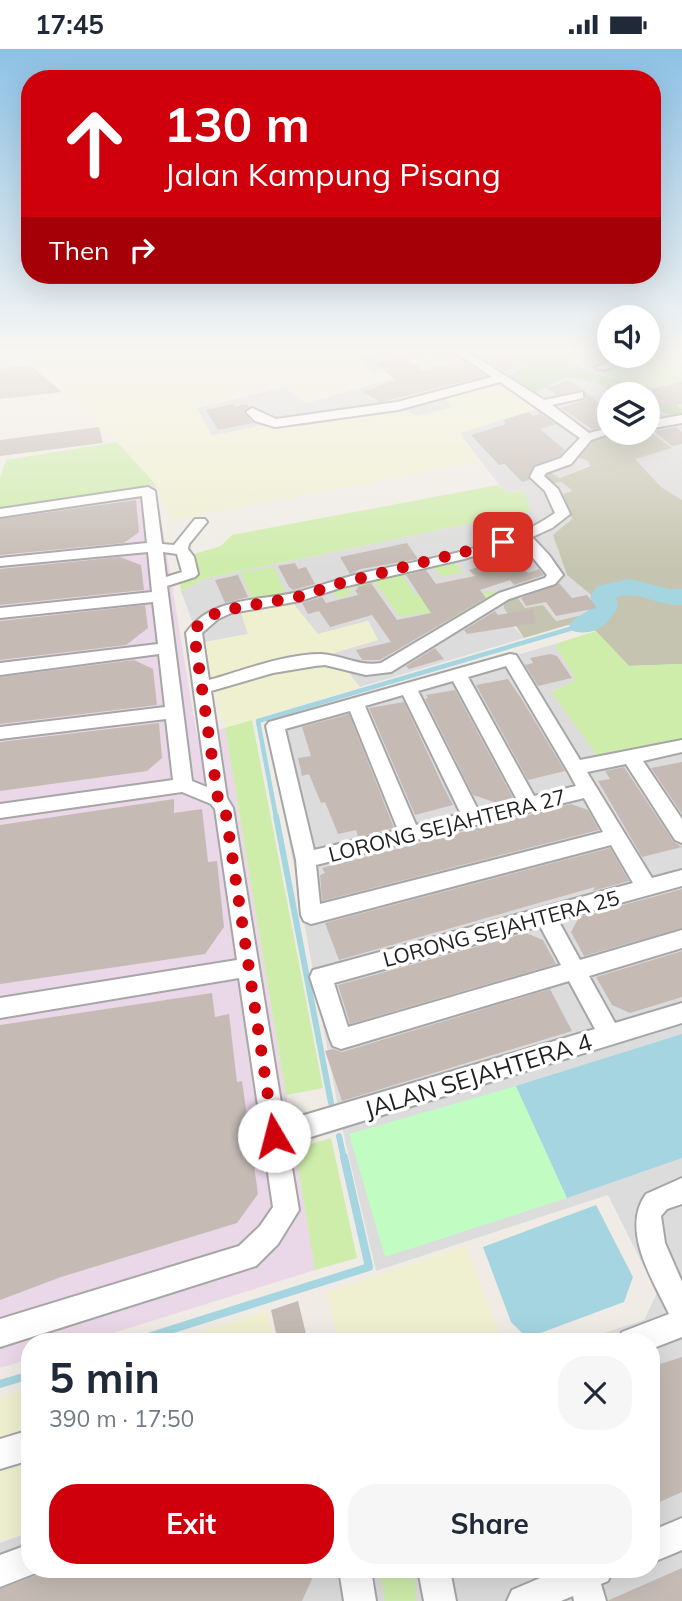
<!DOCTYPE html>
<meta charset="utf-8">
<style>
:root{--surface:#fff;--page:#f6f6f7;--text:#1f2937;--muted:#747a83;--accent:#cf000b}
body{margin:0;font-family:Mulish,sans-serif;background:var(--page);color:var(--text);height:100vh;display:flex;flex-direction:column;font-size:26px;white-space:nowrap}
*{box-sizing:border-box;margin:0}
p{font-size:23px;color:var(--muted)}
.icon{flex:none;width:38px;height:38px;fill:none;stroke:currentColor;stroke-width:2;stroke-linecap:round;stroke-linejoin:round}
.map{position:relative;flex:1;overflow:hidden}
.side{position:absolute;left:21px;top:1284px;width:639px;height:245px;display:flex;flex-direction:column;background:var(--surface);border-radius:28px;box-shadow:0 7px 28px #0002}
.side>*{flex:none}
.hud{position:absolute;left:21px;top:21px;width:640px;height:214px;border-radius:28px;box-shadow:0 7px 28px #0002;background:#cf000b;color:#fff;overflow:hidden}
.fabs{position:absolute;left:597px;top:256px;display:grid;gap:14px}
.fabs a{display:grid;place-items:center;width:63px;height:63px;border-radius:50%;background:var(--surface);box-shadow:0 7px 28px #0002;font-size:35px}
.pin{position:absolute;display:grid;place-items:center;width:60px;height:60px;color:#fff;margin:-30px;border-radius:14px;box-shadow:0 4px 10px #0006}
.me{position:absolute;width:77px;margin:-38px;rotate:352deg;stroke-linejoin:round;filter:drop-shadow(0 0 5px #0008)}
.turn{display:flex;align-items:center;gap:24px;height:147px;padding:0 28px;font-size:32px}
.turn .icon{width:91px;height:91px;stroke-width:2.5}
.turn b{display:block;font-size:49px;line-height:60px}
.then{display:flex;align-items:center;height:66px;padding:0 28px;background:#0003;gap:14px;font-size:26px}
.round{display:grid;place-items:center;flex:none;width:74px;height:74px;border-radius:28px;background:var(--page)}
.summary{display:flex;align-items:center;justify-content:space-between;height:119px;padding:0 28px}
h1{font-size:42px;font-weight:700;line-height:52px}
.button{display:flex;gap:14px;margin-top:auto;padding:14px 28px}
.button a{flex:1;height:80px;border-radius:28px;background:var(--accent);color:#fff;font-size:28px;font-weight:700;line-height:80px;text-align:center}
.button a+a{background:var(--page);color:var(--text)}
.status{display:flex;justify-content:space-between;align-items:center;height:49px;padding:0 35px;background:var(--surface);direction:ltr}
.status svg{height:19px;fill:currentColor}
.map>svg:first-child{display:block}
.residential{fill:#dddcdc}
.industrial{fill:#ead7e7}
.construction{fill:#c5c4b0}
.farmland{fill:#eff0d0}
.grass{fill:#ceecaa}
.forest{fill:#acd199}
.park{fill:#c1fcc3}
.water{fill:#a4d5e0}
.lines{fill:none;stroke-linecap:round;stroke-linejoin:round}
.stream-far2{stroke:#a4d5e0;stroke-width:4.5}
.stream-far1{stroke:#a4d5e0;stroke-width:6}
.stream{stroke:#a4d5e0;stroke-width:8}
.river{fill:#a4d5e0;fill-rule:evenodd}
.building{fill:#c5bbb4}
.minor-casing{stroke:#a6a6a6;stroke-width:4}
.minor{fill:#fff;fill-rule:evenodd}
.route{stroke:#cf000b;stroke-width:12;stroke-dasharray:0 21.6}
.labels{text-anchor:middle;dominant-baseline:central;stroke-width:7;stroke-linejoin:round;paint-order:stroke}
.street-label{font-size:21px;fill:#1f1f1f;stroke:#fff}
.near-street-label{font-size:24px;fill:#1f1f1f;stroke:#fff}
</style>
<div class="status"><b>17:45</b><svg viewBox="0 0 49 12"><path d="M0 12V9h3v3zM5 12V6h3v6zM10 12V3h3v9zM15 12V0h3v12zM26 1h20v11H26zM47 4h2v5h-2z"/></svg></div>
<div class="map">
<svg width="682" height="1552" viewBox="0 0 682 1552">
<rect width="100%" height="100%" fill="#f0ece5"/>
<!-- residential -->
<path class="residential" d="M 382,303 L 609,303 L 609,306 L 682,303 L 682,451 L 661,438 L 634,410 L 671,399 L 648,381 L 648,345 L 609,345 L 609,383 L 633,383 L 593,390 L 588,412 L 590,416 L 560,429 L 574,442 L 563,445 L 572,470 L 567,526 L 602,555 L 595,563 L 555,572 L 543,556 L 525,559 L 515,546 L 514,578 L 524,589 L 360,638 L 333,604 L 378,591 L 368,572 L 318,585 L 241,564 L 248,585 L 200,594 L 181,542 L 207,529 L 530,462 L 523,442 L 505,443 L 459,384 L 539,359 L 444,348 L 453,358 L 418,367 L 304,377 L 263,376 L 212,387 L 196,359 L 284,338 L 306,354 L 398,327 L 416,315 L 375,326 L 356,310 Z
M 555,595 L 577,632 L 552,642 L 627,703 L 682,690 L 682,1552 L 0,1552 L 0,1494 L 30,1483 L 30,1521 L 651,1521 L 651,1293 L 576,1293 L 644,1271 L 657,1244 L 608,1146 L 376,1222 L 341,1074 L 268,677 Z"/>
<!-- industrial -->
<path class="industrial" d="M 155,435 L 197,687 L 225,679 L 315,1221 L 84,1293 L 30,1293 L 30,1310 L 0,1319 L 0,460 Z"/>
<!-- construction -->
<path class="construction" d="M 648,381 L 672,399 L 635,410 L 661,438 L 682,451 L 682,615 L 629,617 L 585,571 L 524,589 L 504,559 L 504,550 L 515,545 L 525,559 L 543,556 L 556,572 L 595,563 L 602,555 L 567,526 L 553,486 L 572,470 L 563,445 L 573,442 L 562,433 L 553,434 L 542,428 L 548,422 L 560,429 L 590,417 L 588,412 L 578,408 L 593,390 L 648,383 Z"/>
<!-- farmland -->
<path class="farmland" d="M 18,303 L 131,303 L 151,318 L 211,303 L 233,303 L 253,316 L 294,303 L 382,303 L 357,310 L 375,326 L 415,315 L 411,311 L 433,305 L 447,314 L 306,354 L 284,338 L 197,359 L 212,387 L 263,376 L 304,377 L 400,359 L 418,367 L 452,358 L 443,347 L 503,333 L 540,359 L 460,384 L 481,413 L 172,471 L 155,435 L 117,393 Z
M 292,553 L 318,585 L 368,572 L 378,591 L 333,604 L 360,638 L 225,679 L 200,594 L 248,585 L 241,564 Z
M 466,1197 L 502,1293 L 340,1293 L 326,1244 Z
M 266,1262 L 274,1293 L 169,1293 Z
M 30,1339 L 30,1481 L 0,1492 L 0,1348 Z"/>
<!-- grass -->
<path class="grass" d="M 652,303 L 682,303 L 682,333 L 652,339 L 593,325 Z
M 117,393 L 155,435 L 0,460 L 0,429 L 6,411 Z
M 498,436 L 506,443 L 523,442 L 531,462 L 207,529 L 181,542 L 180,533 L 198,527 L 191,506 L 221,497 L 232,486 Z
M 451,511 L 464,523 L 442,528 L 434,519 L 402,527 L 415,545 L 441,555 L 493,542 L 497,548 L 458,572 L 442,576 L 437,568 L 423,564 L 400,568 L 375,534 L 349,540 L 351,545 L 336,549 L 333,545 L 345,536 Z
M 274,518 L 286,544 L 252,551 L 241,524 Z
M 596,582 L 629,617 L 682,615 L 682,690 L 627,703 L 597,706 L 551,643 L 576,631 L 555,595 Z
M 252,671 L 323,1039 L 286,1046 L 225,679 Z
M 331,1089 L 357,1209 L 315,1221 L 295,1100 Z
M 379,1521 L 414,1521 L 416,1552 L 385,1552 Z"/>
<!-- forest -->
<path class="forest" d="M 507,303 L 576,303 L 562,308 L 593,325 L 652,339 L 682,360 L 682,366 L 673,367 L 648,357 L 648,345 L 615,345 L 600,335 L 566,328 L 535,344 L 504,329 L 527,318 Z"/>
<!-- park -->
<path class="park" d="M 516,1037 L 567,1149 L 385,1208 L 349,1085 Z"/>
<!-- water -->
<path class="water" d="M 682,985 L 682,1109 L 567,1149 L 516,1037 Z
M 596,1156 L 633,1228 L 624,1253 L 527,1289 L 511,1273 L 483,1198 Z"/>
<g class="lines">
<!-- stream-far2 -->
<path class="stream-far2" d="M 276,768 L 258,672 L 583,576"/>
<!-- stream-far1 -->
<path class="stream-far1" d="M 276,767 L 331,1054
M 339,1087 L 344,1110"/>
<!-- stream -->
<path class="stream" d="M 132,1293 L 369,1218 L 344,1108
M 0,1335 L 30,1326"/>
<!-- river -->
<path class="river" d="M 630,530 L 669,540 L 682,540 L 682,556 C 659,558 639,541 616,548 L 618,557 C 609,575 595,588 573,582 L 569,576 C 575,567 586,566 592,557 L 590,548 L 597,537 Z"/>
</g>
<!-- building -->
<path class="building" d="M 498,303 L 524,317 L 503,322 L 480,307 Z
M 403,306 L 423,322 L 463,312 L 486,327 L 380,353 L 363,343 L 396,331 L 376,315 Z
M 30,316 L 62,343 L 0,350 L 0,320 Z
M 569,331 L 583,341 L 557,346 L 546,339 Z
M 682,333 L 682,355 L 655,360 L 663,367 L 648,369 L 648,340 Z
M 585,343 L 603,358 L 596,359 L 597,363 L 609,377 L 592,380 L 561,359 L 585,351 Z
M 233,355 L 235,358 L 247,355 L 249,358 L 243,363 L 253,374 L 218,381 L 206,361 Z
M 529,363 L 533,367 L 541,365 L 556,375 L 540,380 L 565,401 L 560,407 L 534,416 L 528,427 L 529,431 L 522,433 L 505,415 L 499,416 L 471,386 L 506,375 L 503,371 Z
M 99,378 L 103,394 L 0,407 L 0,391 Z
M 676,378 L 682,383 L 682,395 L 672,397 L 654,382 Z
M 136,451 L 139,483 L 124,494 L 0,506 L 0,470 Z
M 407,494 L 418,510 L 361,520 L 350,525 L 340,508 Z
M 120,508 L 141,516 L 144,541 L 0,556 L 0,520 Z
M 511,508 L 528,524 L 539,520 L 544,526 L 514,536 L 510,531 L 480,541 L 486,549 L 380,611 L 362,611 L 356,601 L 391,593 L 372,566 L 330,578 L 319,562 L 308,565 L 302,554 L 322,548 L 326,554 L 358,546 L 355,541 L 358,540 L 357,538 L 371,534 L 397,571 L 431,564 L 406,526 L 426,521 L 436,535 L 475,527 L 469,521 Z
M 295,514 L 298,520 L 306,518 L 315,535 L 293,541 L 289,538 L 278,517 Z
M 238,526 L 248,548 L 225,554 L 215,531 Z
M 559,534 L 572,549 L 587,546 L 597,559 L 556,567 L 546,553 L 526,557 L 521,549 Z
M 145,556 L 148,579 L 126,596 L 0,611 L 0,572 Z
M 533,560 L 536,574 L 467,585 L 464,581 L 495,562 L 498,566 Z
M 435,599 L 444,610 L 409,620 L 406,617 Z
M 550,605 L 557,607 L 572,629 L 538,637 L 525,616 L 533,614 L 530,609 Z
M 134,611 L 153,620 L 157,656 L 0,675 L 0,628 Z
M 508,630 L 521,649 L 565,722 L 528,731 L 476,636 Z
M 455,641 L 513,749 L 497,754 L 473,746 L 425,650 L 428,649 L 426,646 Z
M 404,653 L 443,737 L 453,756 L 415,766 L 369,659 Z
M 349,665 L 394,779 L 358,788 L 356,781 L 338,785 L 325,753 L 321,754 L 309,725 L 302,727 L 298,709 L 311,707 L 302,678 Z
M 159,674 L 162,709 L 147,722 L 0,742 L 0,693 Z
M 682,713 L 682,765 L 651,719 Z
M 624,718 L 673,792 L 682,798 L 642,808 L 598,732 L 610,730 L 605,722 Z
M 174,750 L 174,764 L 202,760 L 208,813 L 217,812 L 224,878 L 205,905 L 0,935 L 0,776 Z
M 571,755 L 588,761 L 599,781 L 322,852 L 320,826 L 325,824 L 322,819 Z
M 610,799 L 629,832 L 593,842 L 595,838 L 339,911 L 325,874 Z
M 682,840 L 682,879 L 584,907 L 571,883 L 579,868 Z
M 526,884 L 543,891 L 556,915 L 350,975 L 338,936 Z
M 682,902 L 682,948 L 630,964 L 612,956 L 596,928 Z
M 550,940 L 572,982 L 342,1052 L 325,1002 L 333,1000 L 342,1003 Z
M 212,944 L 215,968 L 229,965 L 237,1033 L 242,1032 L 258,1145 L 237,1174 L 61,1228 L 0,1251 L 0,976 Z
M 298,1252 L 308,1293 L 278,1293 L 271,1261 Z
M 682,1308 L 682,1443 L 651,1457 L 651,1318 Z
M 682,1519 L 682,1552 L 608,1552 L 609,1551 Z
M 50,1521 L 311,1521 L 312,1530 L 302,1552 L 0,1552 L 0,1540 Z"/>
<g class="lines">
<!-- minor casing -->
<g class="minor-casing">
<path id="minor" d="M 455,303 L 468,303 L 544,351 L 583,343 L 583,349 L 552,356 L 589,384 L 609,379 L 609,383 L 615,383 L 591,391 L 571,415 L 546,424 L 544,427 L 558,440 L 570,465 L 552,479 L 532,488 L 549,506 L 563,526 L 555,535 L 509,550 L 391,623 L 366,626 L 325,616 L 315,617 L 273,624 L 211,642 L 227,749 L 233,759 L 284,1072 L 595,980 L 569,932 L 341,1000 L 333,997 L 330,990 L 310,928 L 313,921 L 321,919 L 633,834 L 611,796 L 311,875 L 304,872 L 301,866 L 296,811 L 266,677 L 269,673 L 510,605 L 516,606 L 580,711 L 682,691 L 682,703 L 643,712 L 682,770 L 682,794 L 675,791 L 626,715 L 587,723 L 652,829 L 682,821 L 682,837 L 558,871 L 580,911 L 682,881 L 682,899 L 589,927 L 615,974 L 682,954 L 682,974 L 288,1095 L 299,1161 L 278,1195 L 256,1217 L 0,1298 L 0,1270 L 239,1197 L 260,1177 L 273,1158 L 239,929 L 0,969 L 0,949 L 237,911 L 215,760 L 211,755 L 182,743 L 0,769 L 0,755 L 173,731 L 166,670 L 0,690 L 0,678 L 165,658 L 159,605 L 0,626 L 0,614 L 158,595 L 153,553 L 0,569 L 0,559 L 152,543 L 148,503 L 0,517 L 0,509 L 147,494 L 142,447 L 0,468 L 0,460 L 148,438 L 155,442 L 162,495 L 174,496 L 195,470 L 205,470 L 207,473 L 189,495 L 188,500 L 194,508 L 198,525 L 195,528 L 167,537 L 192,732 L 207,738 L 186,584 C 212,546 262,553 302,542 C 323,536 342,529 363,524 C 424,510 505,500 555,464 L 545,442 L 530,428 L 535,418 L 561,409 L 580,389 L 500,333 L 398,361 L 275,378 L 255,372 L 246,363 L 252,359 L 276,370 L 397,353 L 492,328 ZM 520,493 L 547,526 L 545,529 L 499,544 L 381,614 C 360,618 342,606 321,605 C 284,605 245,621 209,631 L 202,584 L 218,570 L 231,564 L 300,552 L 343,538 L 464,510 ZM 163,503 L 177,505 L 182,523 L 166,528 ZM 506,617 L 569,724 L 576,737 L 534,747 L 468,628 ZM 453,632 L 517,751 L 478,761 L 418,642 ZM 403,646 L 461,765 L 416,776 L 365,657 ZM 350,662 L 398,781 L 314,801 L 285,680 ZM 584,749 L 603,783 L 320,855 L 316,816 ZM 540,877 L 561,916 L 348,978 L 334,934 Z
M 622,306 L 638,306 L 605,321 L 595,319 Z
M 682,366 L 682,374 L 648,380 L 648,372 Z
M 682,1129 L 682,1155 L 667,1160 L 661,1167 L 665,1194 L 682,1233 L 682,1288 L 651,1300 L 651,1293 L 618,1293 L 622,1283 L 669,1265 C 653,1231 620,1181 646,1145 Z
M 30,1381 L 30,1411 L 0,1420 L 0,1390 Z
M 682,1469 L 682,1501 L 651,1514 L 651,1482 Z
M 30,1495 L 30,1521 L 41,1522 L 0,1538 L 0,1506 Z
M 339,1521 L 371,1521 L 376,1552 L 344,1552 Z
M 418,1521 L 450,1521 L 456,1552 L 424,1552 Z
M 559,1521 L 613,1521 L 608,1532 L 601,1535 L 606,1552 L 574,1552 L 573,1547 L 561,1552 L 507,1552 L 512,1541 Z"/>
</g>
<!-- minor -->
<use href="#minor" class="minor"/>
</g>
<!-- sky -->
<linearGradient id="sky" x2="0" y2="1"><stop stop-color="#8dc1e5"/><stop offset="0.58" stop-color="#f8f6f3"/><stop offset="1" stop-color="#f8f6f3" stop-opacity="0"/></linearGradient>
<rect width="682" height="520" fill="url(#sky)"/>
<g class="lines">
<!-- route -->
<path class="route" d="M 274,1087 L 225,759 L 218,750 L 194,584 L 199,574 L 220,562 L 302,547 L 337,535 L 503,493"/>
</g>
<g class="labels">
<!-- street labels -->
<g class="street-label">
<text transform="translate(447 776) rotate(-14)">LORONG SEJAHTERA 27</text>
<text transform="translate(501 879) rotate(-15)">LORONG SEJAHTERA 25</text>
</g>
<!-- near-street labels -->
<g class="near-street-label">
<text transform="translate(478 1026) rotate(-17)">JALAN SEJAHTERA 4</text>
</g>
</g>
</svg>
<div class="fabs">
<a><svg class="icon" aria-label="sound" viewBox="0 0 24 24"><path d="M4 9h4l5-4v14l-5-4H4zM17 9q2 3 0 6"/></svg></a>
<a><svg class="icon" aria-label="layers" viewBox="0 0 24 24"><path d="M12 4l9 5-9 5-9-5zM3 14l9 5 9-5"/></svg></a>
</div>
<div class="pin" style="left:503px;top:493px;background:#d93025"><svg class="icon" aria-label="arrive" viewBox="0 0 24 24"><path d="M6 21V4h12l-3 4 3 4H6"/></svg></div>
<svg class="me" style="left:274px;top:1087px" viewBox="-20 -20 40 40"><circle r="19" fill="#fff"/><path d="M0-13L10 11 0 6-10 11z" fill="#cf000b"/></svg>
<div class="hud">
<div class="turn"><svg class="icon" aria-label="ahead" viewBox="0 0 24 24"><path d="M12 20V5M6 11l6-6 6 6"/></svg><div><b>130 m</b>Jalan Kampung Pisang</div></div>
<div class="then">Then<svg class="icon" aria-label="right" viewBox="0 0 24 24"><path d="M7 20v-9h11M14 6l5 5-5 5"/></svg></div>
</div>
<section class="side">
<div class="summary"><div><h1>5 min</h1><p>390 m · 17:50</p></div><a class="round"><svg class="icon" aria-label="close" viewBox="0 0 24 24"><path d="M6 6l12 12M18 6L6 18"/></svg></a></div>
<div class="button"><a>Exit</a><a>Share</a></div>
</section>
</div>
